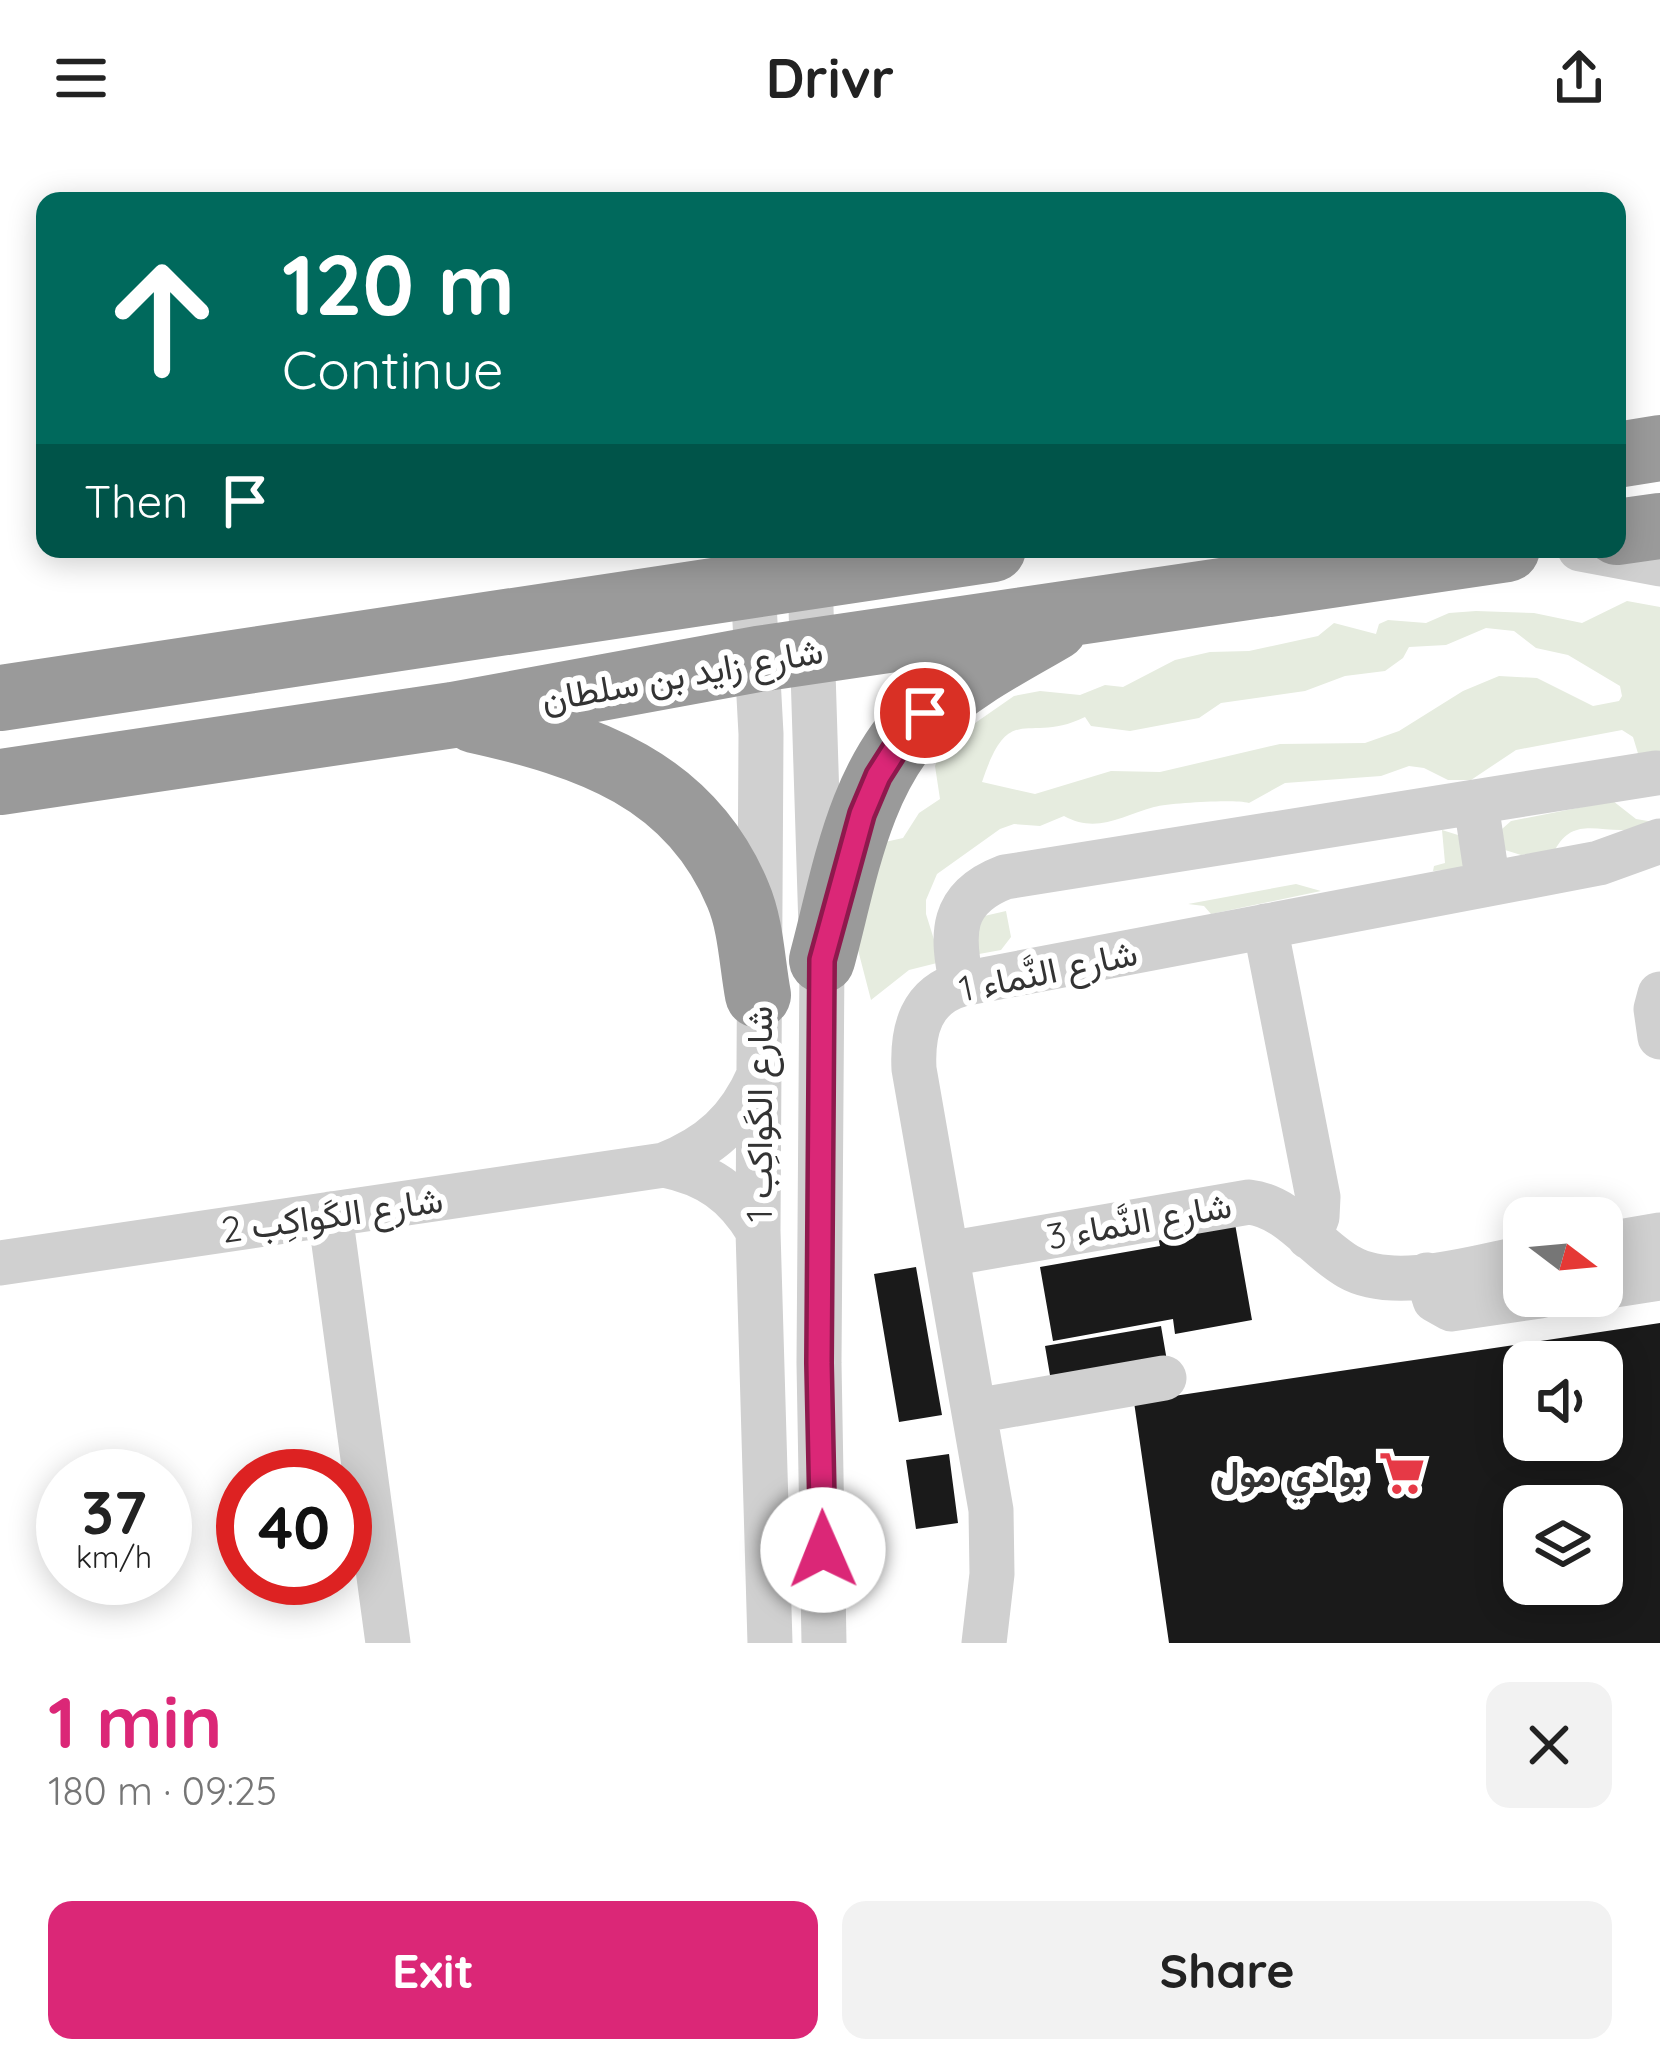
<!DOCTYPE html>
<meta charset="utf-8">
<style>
:root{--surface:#fff;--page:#f2f2f2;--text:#222;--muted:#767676;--accent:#db2777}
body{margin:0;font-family:Quicksand,Vazirmatn,sans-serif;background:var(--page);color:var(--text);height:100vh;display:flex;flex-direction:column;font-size:45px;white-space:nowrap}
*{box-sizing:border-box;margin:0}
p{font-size:39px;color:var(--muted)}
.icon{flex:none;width:66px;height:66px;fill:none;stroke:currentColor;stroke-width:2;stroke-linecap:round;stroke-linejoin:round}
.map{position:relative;height:1487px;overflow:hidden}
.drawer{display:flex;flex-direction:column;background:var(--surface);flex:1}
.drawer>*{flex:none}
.banner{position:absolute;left:36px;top:36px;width:1590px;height:366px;border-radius:24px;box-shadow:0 6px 30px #0003;background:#00695c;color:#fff;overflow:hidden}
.needle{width:78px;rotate:106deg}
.buttons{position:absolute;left:1503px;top:1041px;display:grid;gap:24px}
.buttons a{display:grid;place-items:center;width:120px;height:120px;border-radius:24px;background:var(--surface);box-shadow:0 6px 30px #0003;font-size:60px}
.speed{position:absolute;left:36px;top:1293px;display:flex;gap:24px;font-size:60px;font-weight:700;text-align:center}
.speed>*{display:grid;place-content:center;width:156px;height:156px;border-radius:50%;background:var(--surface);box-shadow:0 6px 30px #0003;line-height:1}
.speed small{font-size:30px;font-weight:400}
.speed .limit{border:18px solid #d22;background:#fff;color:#111}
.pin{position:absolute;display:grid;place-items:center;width:102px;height:102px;color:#fff;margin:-51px;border:6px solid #fff;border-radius:50%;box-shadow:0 3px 12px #0007}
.me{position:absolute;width:132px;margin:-66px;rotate:359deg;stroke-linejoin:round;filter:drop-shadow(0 0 9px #0008)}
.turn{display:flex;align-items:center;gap:42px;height:252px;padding:0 48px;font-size:54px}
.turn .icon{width:156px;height:156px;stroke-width:2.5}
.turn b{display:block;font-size:84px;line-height:102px}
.then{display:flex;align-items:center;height:114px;padding:0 48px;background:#0003;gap:24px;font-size:45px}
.round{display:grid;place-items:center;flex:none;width:126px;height:126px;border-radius:24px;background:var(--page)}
.headline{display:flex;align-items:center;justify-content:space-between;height:204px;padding:0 48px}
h1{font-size:72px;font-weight:700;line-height:90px;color:var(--accent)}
.button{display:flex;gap:24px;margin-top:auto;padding:24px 48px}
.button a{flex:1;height:138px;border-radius:24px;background:var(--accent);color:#fff;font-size:48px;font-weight:700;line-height:138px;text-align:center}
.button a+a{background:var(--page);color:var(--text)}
header{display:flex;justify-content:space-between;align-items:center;height:156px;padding:0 48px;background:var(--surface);font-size:54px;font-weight:700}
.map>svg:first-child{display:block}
.green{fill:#e6ecdf;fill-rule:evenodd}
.building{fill:#1a1a1a;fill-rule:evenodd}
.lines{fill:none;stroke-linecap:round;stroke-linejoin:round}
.minor{stroke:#d0d0d0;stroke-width:45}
.highway{stroke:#9a9a9a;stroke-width:66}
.route-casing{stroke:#8e194d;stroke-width:30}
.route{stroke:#db2777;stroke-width:21}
.labels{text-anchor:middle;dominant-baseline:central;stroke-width:12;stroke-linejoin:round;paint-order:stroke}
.street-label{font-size:36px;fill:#333;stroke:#fff}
.poi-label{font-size:36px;font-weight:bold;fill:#333;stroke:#fff;text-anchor:end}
</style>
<header><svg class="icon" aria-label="menu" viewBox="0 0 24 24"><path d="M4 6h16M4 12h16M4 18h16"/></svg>Drivr<svg class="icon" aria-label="share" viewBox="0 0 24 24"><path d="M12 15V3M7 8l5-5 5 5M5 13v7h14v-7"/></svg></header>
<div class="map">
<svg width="1660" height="1487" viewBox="0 0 1660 1487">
<rect width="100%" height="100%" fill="#fff"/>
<!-- green -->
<path class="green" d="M 1627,445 L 1660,451 L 1660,607 L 1640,604 L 1633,581 L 1622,574 L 1516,594 L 1471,624 L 1448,624 L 1424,612 L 1409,610 L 1381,620 L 1285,627 L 1249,647 C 1233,643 1172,647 1154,651 C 1121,660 1097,678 1064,660 L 1040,670 L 1014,668 L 1000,673 L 937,718 L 926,744 L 926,758 L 941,806 L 909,814 L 871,844 L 857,790 L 885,686 L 903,682 L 919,657 L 940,643 L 935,610 L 942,590 L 1014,540 L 1040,535 L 1080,539 L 1105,529 L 1123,531 L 1175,504 L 1210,496 L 1249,495 L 1318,480 L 1334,467 L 1376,478 L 1379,468 L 1388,464 L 1426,467 L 1449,457 L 1476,455 L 1534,457 L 1582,467 ZM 1486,472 L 1514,475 L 1536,492 L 1568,499 L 1620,530 L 1622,540 L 1619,545 L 1593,550 L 1537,522 L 1499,520 L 1463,535 L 1399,575 L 1365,587 L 1280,588 L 1160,616 L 1111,615 L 1035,638 L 982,626 C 1010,542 1026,590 1085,561 L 1091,570 L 1130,575 L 1199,562 L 1221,547 L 1305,535 L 1345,520 L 1385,515 L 1403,502 L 1409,491 L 1446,489 Z
M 1613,645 L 1636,663 L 1654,666 C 1645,669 1635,674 1625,674 C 1596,675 1572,662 1555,694 L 1521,699 L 1505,694 L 1502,673 L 1511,665 Z
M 1442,674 L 1458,679 L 1467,712 L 1433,715 L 1434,710 L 1445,707 Z
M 1296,728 L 1321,735 L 1211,758 L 1204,750 L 1188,748 Z
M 1006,755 L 1011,781 L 1001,794 L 979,798 L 970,775 L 980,761 Z"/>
<!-- building -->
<path class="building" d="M 1234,1062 L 1252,1164 L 1175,1178 L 1173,1163 L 1053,1185 L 1040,1111 L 1160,1090 L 1157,1075 Z
M 916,1111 L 942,1259 L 899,1266 L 874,1118 Z
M 1660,1167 L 1660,1487 L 1169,1487 L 1134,1246 ZM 1524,1206 L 1602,1206 L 1602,1284 L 1524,1284 ZM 1524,1350 L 1602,1350 L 1602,1428 L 1524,1428 Z
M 1161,1170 L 1167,1205 L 1051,1225 L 1045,1190 Z
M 949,1298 L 958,1367 L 916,1373 L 906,1304 Z"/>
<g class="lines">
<!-- minor -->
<path class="minor" d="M 1580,393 L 1660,408
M 810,420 L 822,804 L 819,1207 L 824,1487
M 753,429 L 761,578 L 758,1075 L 770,1487
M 1476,648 L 1488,728
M 1265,770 L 1318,1041 L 1317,1061 L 1309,1081
M 962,828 C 951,778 950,742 1005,721 L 1656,617
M 1660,838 L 1656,853 L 1660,881
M 664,1009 C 708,1018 735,1037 758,1075
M 330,1058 L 388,1487
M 1602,1089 L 1660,1079
M 947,1098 L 1249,1046 C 1290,1051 1315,1092 1349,1111 C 1394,1137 1476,1111 1524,1102
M 0,1107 L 664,1009 C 710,991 739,965 759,919
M 1427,1119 L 1435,1144 L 1451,1153 L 1540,1140
M 1602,1131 L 1660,1122
M 975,1255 L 1164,1222
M 984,1487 L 992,1418 L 991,1354 L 914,913 C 912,874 921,839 962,828 L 1599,707 L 1660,685"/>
<!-- highway -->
<path class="highway" d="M 1617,299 L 1660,292
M 1617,376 L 1660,370
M 0,542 L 993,393
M 474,564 C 587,589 690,623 738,739 C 751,769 752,807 758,839
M 0,626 L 453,559 L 758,503 L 1507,393
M 822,804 C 845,719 858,623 924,558 C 961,522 1011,497 1055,471"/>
</g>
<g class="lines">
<!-- route casing -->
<g class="route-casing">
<path id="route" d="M 823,1394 L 819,1207 L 822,804 L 862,658 L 878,620 L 899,587 L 925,557"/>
</g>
<!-- route -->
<use href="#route" class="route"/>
</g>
<!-- icons -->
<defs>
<g id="supermarket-bare" transform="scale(3.6)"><path d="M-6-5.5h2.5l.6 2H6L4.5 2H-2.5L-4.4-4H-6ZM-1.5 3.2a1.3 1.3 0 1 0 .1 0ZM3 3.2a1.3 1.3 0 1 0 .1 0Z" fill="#e63946" stroke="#fff" stroke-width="2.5" paint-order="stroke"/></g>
</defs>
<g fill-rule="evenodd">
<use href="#supermarket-bare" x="1402" y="1317"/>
</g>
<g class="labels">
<!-- street labels -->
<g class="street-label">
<text transform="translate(682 518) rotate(-10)">شارع زايد بن سلطان</text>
<text transform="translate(1048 814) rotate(-12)">شارع النَّماء 1</text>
<text transform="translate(758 958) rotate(-90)">شارع الكَواكِب 1</text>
<text transform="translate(332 1058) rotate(-8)">شارع الكَواكِب 2</text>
<text transform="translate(1139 1064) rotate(-10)">شارع النَّماء 3</text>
</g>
<!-- poi labels -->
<g class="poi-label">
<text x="1366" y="1317">بوادي مول</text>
</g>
</g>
</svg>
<div class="buttons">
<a><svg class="needle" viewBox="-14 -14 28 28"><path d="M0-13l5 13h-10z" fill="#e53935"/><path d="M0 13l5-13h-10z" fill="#767676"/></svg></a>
<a><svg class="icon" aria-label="sound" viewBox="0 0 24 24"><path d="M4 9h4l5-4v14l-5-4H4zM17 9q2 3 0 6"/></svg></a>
<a><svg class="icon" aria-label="layers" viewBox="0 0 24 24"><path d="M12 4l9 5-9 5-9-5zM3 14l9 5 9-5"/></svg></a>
</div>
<div class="speed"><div>37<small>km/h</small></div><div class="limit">40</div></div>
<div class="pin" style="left:925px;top:557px;background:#d93025"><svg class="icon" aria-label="arrive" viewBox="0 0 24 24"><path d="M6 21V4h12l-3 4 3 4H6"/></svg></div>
<svg class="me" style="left:823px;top:1394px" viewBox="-20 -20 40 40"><circle r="19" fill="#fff"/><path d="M0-13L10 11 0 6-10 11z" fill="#db2777"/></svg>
<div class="banner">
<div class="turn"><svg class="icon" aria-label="ahead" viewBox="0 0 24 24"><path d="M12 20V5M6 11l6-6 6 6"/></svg><div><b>120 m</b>Continue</div></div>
<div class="then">Then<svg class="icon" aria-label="arrive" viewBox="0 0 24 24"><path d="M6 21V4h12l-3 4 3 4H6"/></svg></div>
</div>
</div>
<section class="drawer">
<div class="headline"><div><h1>1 min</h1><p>180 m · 09:25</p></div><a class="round"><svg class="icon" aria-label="close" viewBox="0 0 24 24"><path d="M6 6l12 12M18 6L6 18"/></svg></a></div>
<div class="button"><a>Exit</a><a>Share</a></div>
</section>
